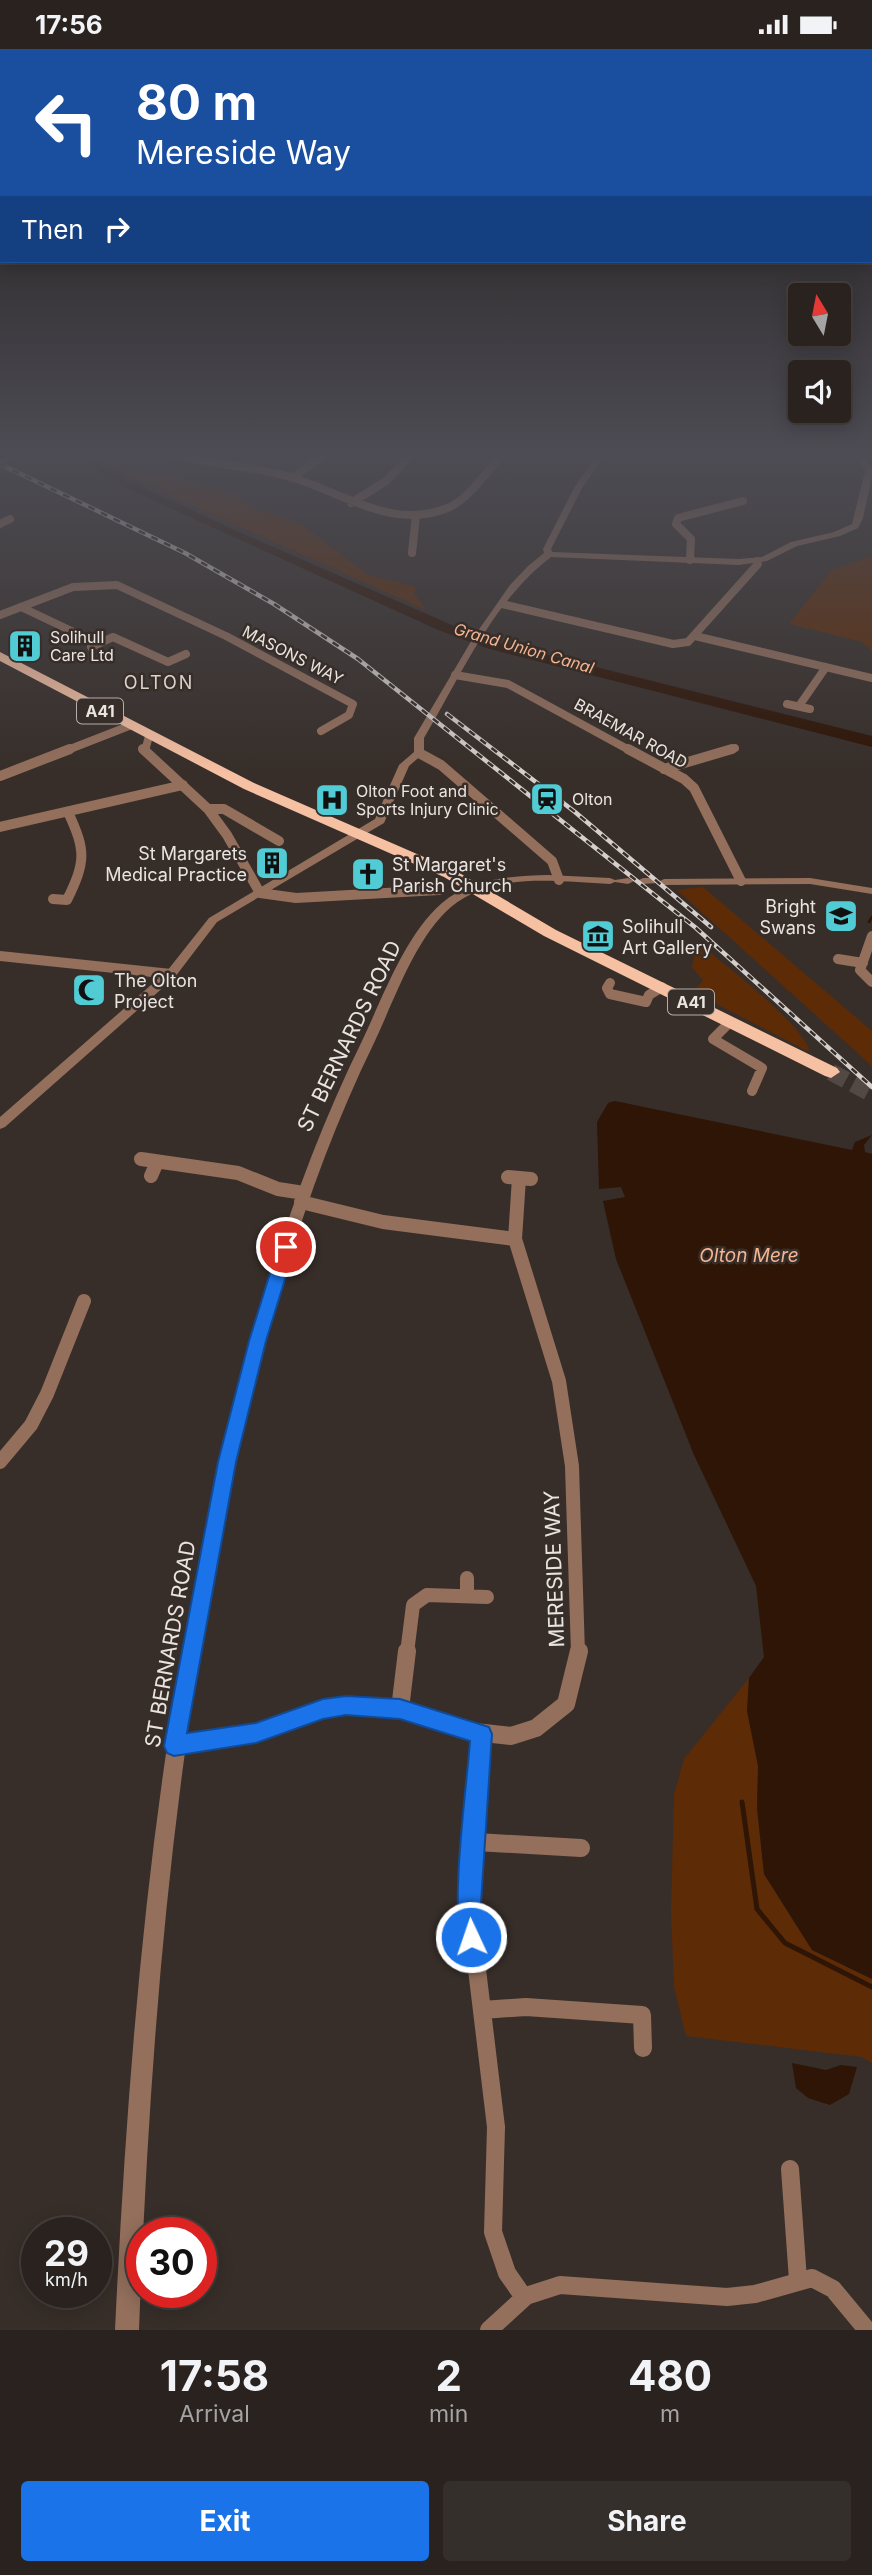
<!DOCTYPE html>
<style>
:root{--surface:#29221f;--page:#352f2c;--text:#f1f3f6;--muted:#a5a4a4;--line:#453f3d;--accent:#1a73e8}
body{margin:0;font-family:Inter,sans-serif;background:var(--page);color:var(--text);height:100vh;display:flex;flex-direction:column;font-size:26px;white-space:nowrap}
*{box-sizing:border-box;margin:0}
p{font-size:23px;color:var(--muted)}
.icon{flex:none;width:38px;height:38px;fill:none;stroke:currentColor;stroke-width:2;stroke-linecap:round;stroke-linejoin:round}
.map{position:relative;height:2281px;overflow:hidden}
.side{display:flex;flex-direction:column;background:var(--surface);flex:1}
.side>*{flex:none}
.hud{position:absolute;left:0px;top:0px;width:873px;height:214px;box-shadow:0 4px 18px #0003,0 0 0 2px var(--line);background:#1a4fa0;color:#fff;overflow:hidden}
.needle{width:46px;rotate:350deg}
.controls{position:absolute;left:788px;top:234px;display:grid;gap:14px}
.controls a{display:grid;place-items:center;width:63px;height:63px;border-radius:7px;background:var(--surface);box-shadow:0 4px 18px #0003,0 0 0 2px var(--line);font-size:35px}
.speed{position:absolute;left:21px;top:2168px;display:flex;gap:14px;font-size:35px;font-weight:700;text-align:center}
.speed>*{display:grid;place-content:center;width:91px;height:91px;border-radius:50%;background:var(--surface);box-shadow:0 4px 18px #0003,0 0 0 2px var(--line);line-height:1}
.speed small{font-size:18px;font-weight:400}
.speed .limit{border:10px solid #d22;background:#fff;color:#111}
.pin{position:absolute;display:grid;place-items:center;width:60px;height:60px;color:#fff;margin:-30px;border:4px solid #fff;border-radius:50%;box-shadow:0 2px 7px #0007}
.me{position:absolute;width:77px;margin:-38px;rotate:357deg;stroke-linejoin:round;filter:drop-shadow(0 0 5px #0008)}
.turn{display:flex;align-items:center;gap:24px;height:147px;padding:0 21px;font-size:32px}
.turn .icon{width:91px;height:91px;stroke-width:2.5}
.turn b{display:block;font-size:49px;line-height:60px}
.then{display:flex;align-items:center;height:66px;padding:0 21px;background:#0003;gap:14px;font-size:26px}
.eta{display:flex;justify-content:space-evenly;align-items:center;height:119px;text-align:center}
.eta b{font-size:42px;font-weight:700;line-height:49px}
.action{display:flex;gap:14px;margin-top:auto;padding:14px 21px}
.action a{flex:1;height:80px;border-radius:7px;background:var(--accent);color:#fff;font-size:28px;font-weight:700;line-height:80px;text-align:center}
.action a+a{background:var(--page);color:var(--text)}
.status{display:flex;justify-content:space-between;align-items:center;height:49px;padding:0 35px;background:var(--surface);direction:ltr}
.status svg{height:19px;fill:currentColor}
.map>svg:first-child{display:block}
.green{fill:#5e2b07}
.water{fill:#2e1506}
.lines{fill:none;stroke-linecap:round;stroke-linejoin:round}
.stream-far1{stroke:#2e1506;stroke-width:2.5}
.stream{stroke:#2e1506;stroke-width:5}
.trunk-tunnel{stroke:#524945;stroke-width:17;stroke-dasharray:17 8;stroke-linecap:butt}
.minor-far3{stroke:#936f5c;stroke-width:8}
.minor-far2{stroke:#936f5c;stroke-width:10}
.minor-far1{stroke:#936f5c;stroke-width:14}
.minor{stroke:#936f5c;stroke-width:18}
.tertiary{fill:#936f5c;fill-rule:evenodd}
.trunk{fill:#f6c0a2;fill-rule:evenodd}
.rail-casing{stroke:#d5cfcc;stroke-width:4.5}
.rail{stroke:#372e29;stroke-width:2.5;stroke-dasharray:7;stroke-linecap:butt}
.route{fill:#1a73e8;stroke:#114b97;stroke-width:2}
.labels{text-anchor:middle;dominant-baseline:central;stroke-width:5;stroke-linejoin:round;paint-order:stroke}
.far-poi-label{font-size:16px;fill:#eae4e1;stroke:#372e29;text-anchor:start}
.far-water-label{font-size:16px;font-style:italic;fill:#f5b591;stroke:#372e29}
.far-street-label{font-size:16px;fill:#eae4e1;stroke:#372e29}
.shield{fill:#372e29;stroke:#b4adaa;stroke-width:2}
.shield-label{font-size:16px;font-weight:bold;fill:#eae4e1}
.far-quarter-label{font-size:18px;letter-spacing:2px;fill:#ddd1cb;stroke:#372e29}
.poi-label{font-size:18px;fill:#eae4e1;stroke:#372e29;text-anchor:start}
.water-label{font-size:19px;font-style:italic;fill:#f5b591;stroke:#372e29}
.near-street-label{font-size:21px;fill:#eae4e1;stroke:#372e29}
</style>
<div class="status"><b>17:56</b><svg viewBox="0 0 49 12"><path d="M0 12V9h3v3zM5 12V6h3v6zM10 12V3h3v9zM15 12V0h3v12zM26 1h20v11H26zM47 4h2v5h-2z"/></svg></div>
<div class="map">
<svg width="872" height="2281" viewBox="0 0 872 2281">
<rect width="100%" height="100%" fill="#372e29"/>
<!-- green -->
<path class="green" d="M 89,406 C 111,406 136,424 158,429 L 167,425 L 227,444 L 259,461 L 299,474 L 368,526 L 416,538 L 414,544 L 426,561 L 178,450 Z
M 872,507 L 872,602 L 862,593 L 789,575 L 831,522 Z
M 703,838 L 872,982 L 872,1017 L 677,841 Z
M 697,893 C 718,910 809,980 809,1003 L 711,952 L 697,938 L 703,932 L 692,918 Z
M 749,1629 L 747,1662 L 758,1717 L 757,1759 L 764,1825 L 812,1901 L 872,1930 L 872,2014 L 862,2008 L 686,1987 L 674,1938 L 671,1862 L 674,1745 L 684,1710 Z"/>
<!-- water -->
<path class="water" d="M 74,406 L 84,406 L 125,430 L 239,483 L 484,590 L 872,687 L 872,698 L 486,599 L 436,580 L 115,434 Z
M 615,1052 L 852,1101 L 855,1093 L 872,1086 L 864,1096 L 865,1103 L 872,1105 L 872,1930 L 812,1901 L 764,1825 L 757,1759 L 758,1717 L 747,1662 L 749,1629 L 764,1608 L 756,1537 L 694,1406 L 616,1210 L 603,1152 L 625,1148 L 621,1138 L 599,1140 L 597,1073 L 608,1054 Z
M 792,2014 L 826,2021 L 841,2016 L 857,2018 L 849,2045 L 830,2056 L 808,2049 L 796,2039 Z"/>
<g class="lines">
<!-- stream-far1 -->
<path class="stream-far1" d="M 869,873 L 872,868"/>
<!-- stream -->
<path class="stream" d="M 742,1753 L 757,1860 L 785,1894 L 872,1938"/>
<!-- trunk-tunnel -->
<path class="trunk-tunnel" d="M 831,1023 L 872,1045"/>
<!-- minor-far3 -->
<path class="minor-far3" d="M 177,406 C 213,416 251,417 287,427 C 339,441 389,481 445,460 C 470,451 484,423 503,406
M 292,429 L 324,406
M 351,454 L 386,432 L 411,406
M 0,475 L 10,470
M 412,504 L 416,466
M 690,511 L 691,490 L 676,475 L 678,469 L 743,452
M 502,555 L 673,595 L 688,593 L 758,515 L 757,512
M 21,558 L 99,595
M 0,566 L 73,538 L 117,536 L 226,587 L 353,655 L 349,666 L 321,682
M 695,587 L 872,629
M 91,598 L 113,588 L 168,613 L 186,605
M 455,626 L 508,635 L 631,702
M 787,655 L 810,660
M 799,657 L 826,618
M 65,702 L 129,677
M 145,702 L 149,687
M 726,702 L 735,699"/>
<!-- minor-far2 -->
<path class="minor-far2" d="M 143,700 L 208,760 L 227,786 L 260,844 L 296,849 L 439,841
M 628,700 L 684,730 L 694,739 L 741,832
M 419,704 L 441,716 L 552,812 L 559,831
M 664,720 L 732,700
M 0,727 L 70,700
M 208,760 L 224,760 L 279,792
M 0,778 L 183,736
M 53,850 L 67,851 C 86,812 86,802 68,763
M 872,887 L 860,921 L 872,933
M 0,907 L 171,925
M 838,910 L 863,914
M 610,934 L 607,939 L 610,945 L 646,953 L 649,946 L 662,938
M 730,973 L 713,990 L 762,1019 L 752,1042"/>
<!-- minor-far1 -->
<path class="minor-far1" d="M 141,1110 L 238,1124 L 278,1140 L 304,1144
M 151,1127 L 157,1113
M 508,1128 L 531,1130
M 301,1153 L 383,1173 L 515,1190 L 559,1332 L 572,1417 L 578,1604
M 515,1190 L 519,1129
M 0,1413 L 31,1376 L 47,1345 L 84,1252
M 467,1529 L 467,1547
M 407,1604 L 413,1556 L 427,1546 L 487,1548"/>
<!-- minor -->
<path class="minor" d="M 400,1660 L 407,1602
M 481,1685 L 469,1854 L 496,2078 L 493,2183 L 507,2224 L 523,2247
M 174,1697 L 256,1684 L 323,1660 L 347,1656 L 400,1660 L 466,1682 L 511,1687 L 536,1679 L 566,1655 L 579,1602
M 476,1793 L 581,1799
M 482,1961 L 526,1958 L 642,1966 L 643,1999
M 790,2120 L 798,2231
M 489,2281 L 526,2247 L 560,2236 L 727,2248 L 755,2245 L 812,2229 L 833,2240 L 867,2281"/>
<!-- tertiary -->
<path class="tertiary" d="M 9,406 L 19,406 L 0,416 L 0,411 Z
M 597,406 L 605,406 L 582,439 L 551,500 L 552,503 L 739,510 L 762,508 L 791,493 L 834,483 L 852,475 L 865,422 L 856,406 L 864,406 L 872,420 L 872,427 L 863,469 L 858,479 L 840,487 L 797,497 L 767,512 L 739,516 L 551,508 C 492,553 461,627 424,689 L 424,704 L 409,717 L 384,774 L 217,873 L 175,928 L 5,1078 L 0,1080 L 0,1068 L 167,922 L 209,869 L 375,770 L 399,716 L 414,703 L 414,689 L 473,589 L 510,536 L 528,517 L 544,504 L 543,500 L 574,439 Z
M 548,826 L 610,829 L 615,831 L 628,829 L 634,832 L 628,835 L 615,833 L 610,835 C 559,833 494,822 451,858 C 415,889 394,952 374,994 C 310,1125 270,1265 238,1407 C 173,1695 150,1989 139,2281 L 115,2281 C 129,1987 154,1695 222,1408 C 255,1265 297,1124 362,992 C 383,948 405,886 442,854 C 471,829 512,827 548,826 Z
M 653,829 L 659,832 L 657,834 L 643,835 L 637,832 L 643,829 Z
M 810,829 L 872,839 L 872,845 L 810,835 L 664,836 L 658,833 L 664,830 Z"/>
<!-- trunk -->
<path class="trunk" d="M 0,603 L 254,734 L 456,822 L 556,881 L 837,1019 L 840,1023 L 831,1029 L 825,1027 L 544,887 L 444,828 L 244,740 L 0,612 Z"/>
<!-- rail casing -->
<g class="rail-casing">
<path id="rail" d="M 0,415 L 185,504 L 274,555 L 358,610 L 696,879 L 872,1038
M 447,665 L 575,763 L 711,878"/>
</g>
<!-- rail -->
<use href="#rail" class="rail"/>
</g>
<!-- sky -->
<linearGradient id="sky" x2="0" y2="1"><stop stop-color="#1e1917"/><stop offset="0.56" stop-color="#4d4c54"/><stop offset="1" stop-color="#4d4c54" stop-opacity="0"/></linearGradient>
<rect width="872" height="725" fill="url(#sky)"/>
<!-- route -->
<path class="route" d="M 286,1192 L 295,1198 L 266,1292 L 236,1413 L 187,1684 L 256,1674 L 323,1650 L 346,1647 L 400,1650 L 489,1678 L 492,1685 L 481,1854 L 483,1888 L 479,1897 L 471,1900 L 463,1897 C 449,1862 467,1735 470,1692 L 400,1670 L 346,1666 L 323,1670 L 256,1694 L 174,1707 L 167,1704 L 164,1697 L 218,1413 L 249,1292 L 278,1198 Z"/>
<!-- icons -->
<defs>
<g id="building-square" transform="scale(1.75)"><rect x="-9" y="-9" width="18" height="18" rx="4" fill="#51ccd4" stroke="#372e29"/><path d="M-4-6H4V6H1V3H-1V6H-4ZM-2.5-4.3h1.7v1.8h-1.7ZM.8-4.3h1.7v1.8H.8ZM-2.5-1h1.7V.8h-1.7ZM.8-1h1.7V.8H.8Z" fill="#111"/></g>
<g id="station-square" transform="scale(1.75)"><rect x="-9" y="-9" width="18" height="18" rx="4" fill="#51ccd4" stroke="#372e29"/><path d="M-3-6H3Q5-6 5-4V2Q5 4 3 4L4.5 6H3L1.5 4h-3L-3 6H-4.5L-3 4Q-5 4-5 2V-4Q-5-6-3-6ZM-3.5-4v3h7v-3ZM-3.5 1v1.5H-2V1ZM2 1v1.5H3.5V1Z" fill="#111"/></g>
<g id="hospital-square" transform="scale(1.75)"><rect x="-9" y="-9" width="18" height="18" rx="4" fill="#51ccd4" stroke="#372e29"/><path d="M-5-5h3v3.5h4V-5h3V5h-3V1.5h-4V5h-3Z" fill="#111"/></g>
<g id="church-square" transform="scale(1.75)"><rect x="-9" y="-9" width="18" height="18" rx="4" fill="#51ccd4" stroke="#372e29"/><path d="M-1.2-6h2.4v3.5h3.3v2.4h-3.3V6h-2.4V-.1h-3.3v-2.4h3.3Z" fill="#111"/></g>
<g id="school-square" transform="scale(1.75)"><rect x="-9" y="-9" width="18" height="18" rx="4" fill="#51ccd4" stroke="#372e29"/><path d="M0-5L7-2L0 1L-7-2ZM-4 1L0 2.5L4 1V4Q0 6-4 4Z" fill="#111"/></g>
<g id="museum-square" transform="scale(1.75)"><rect x="-9" y="-9" width="18" height="18" rx="4" fill="#51ccd4" stroke="#372e29"/><path d="M0-6L6-3V-2H-6V-3ZM-5-1h2V3h-2ZM-1-1h2V3h-2ZM3-1h2V3H3ZM-6 4H6V6H-6Z" fill="#111"/></g>
<g id="mosque-square" transform="scale(1.75)"><rect x="-9" y="-9" width="18" height="18" rx="4" fill="#51ccd4" stroke="#372e29"/><path d="M3.5-4.9A6 6 0 1 0 3.5 4.9A5 5 0 1 1 3.5-4.9Z" fill="#111"/></g>
</defs>
<g fill-rule="evenodd">
<use href="#building-square" x="25" y="597"/>
<use href="#station-square" x="547" y="750"/>
<use href="#hospital-square" x="332" y="751"/>
<use href="#building-square" x="272" y="814"/>
<use href="#church-square" x="368" y="825"/>
<use href="#school-square" x="841" y="867"/>
<use href="#museum-square" x="598" y="887"/>
<use href="#mosque-square" x="89" y="941"/>
</g>
<g class="labels">
<!-- far-poi labels -->
<g class="far-poi-label">
<text x="50" y="588">Solihull<tspan x="50" dy="18">Care Ltd</tspan></text>
<text x="356" y="742">Olton Foot and<tspan x="356" dy="18">Sports Injury Clinic</tspan></text>
<text x="572" y="750">Olton</text>
</g>
<!-- far-water labels -->
<g class="far-water-label">
<text transform="translate(524 599) rotate(16)">Grand Union Canal</text>
</g>
<!-- far-street labels -->
<g class="far-street-label">
<text transform="translate(293 606) rotate(27)">MASONS WAY</text>
<text transform="translate(631 684) rotate(29)">BRAEMAR ROAD</text>
</g>
<!-- shield labels -->
<g class="shield">
<rect x="77" y="649.5" width="46" height="25" rx="5"/>
<rect x="668" y="940.5" width="46" height="25" rx="5"/>
</g>
<g class="shield-label">
<text x="100" y="662">A41</text>
<text x="691" y="953">A41</text>
</g>
<!-- far-quarter labels -->
<g class="far-quarter-label">
<text x="159" y="633">OLTON</text>
</g>
<!-- poi labels -->
<g class="poi-label">
<text x="247" y="804" text-anchor="end">St Margarets<tspan x="247" dy="21">Medical Practice</tspan></text>
<text x="392" y="815">St Margaret's<tspan x="392" dy="21">Parish Church</tspan></text>
<text x="816" y="857" text-anchor="end">Bright<tspan x="816" dy="21">Swans</tspan></text>
<text x="622" y="877">Solihull<tspan x="622" dy="21">Art Gallery</tspan></text>
<text x="114" y="931">The Olton<tspan x="114" dy="21">Project</tspan></text>
</g>
<!-- water labels -->
<g class="water-label">
<text x="749" y="1206">Olton Mere</text>
</g>
<!-- near-street labels -->
<g class="near-street-label">
<text transform="translate(349 987) rotate(-64)">ST BERNARDS ROAD</text>
<text transform="translate(554 1520) rotate(-92)">MERESIDE WAY</text>
<text transform="translate(170 1595) rotate(-80)">ST BERNARDS ROAD</text>
</g>
</g>
</svg>
<div class="controls">
<a><svg class="needle" viewBox="-14 -14 28 28"><path d="M0-13l5 13h-10z" fill="#e53935"/><path d="M0 13l5-13h-10z" fill="#a5a4a4"/></svg></a>
<a><svg class="icon" aria-label="sound" viewBox="0 0 24 24"><path d="M4 9h4l5-4v14l-5-4H4zM17 9q2 3 0 6"/></svg></a>
</div>
<div class="speed"><div>29<small>km/h</small></div><div class="limit">30</div></div>
<div class="pin" style="left:286px;top:1198px;background:#d93025"><svg class="icon" aria-label="arrive" viewBox="0 0 24 24"><path d="M6 21V4h12l-3 4 3 4H6"/></svg></div>
<svg class="me" style="left:471px;top:1888px" viewBox="-20 -20 40 40"><circle r="17" fill="#1a73e8" stroke="#fff" stroke-width="3"/><path d="M0-11L8 9 0 5-8 9z" fill="#fff"/></svg>
<div class="hud">
<div class="turn"><svg class="icon" aria-label="left" viewBox="0 0 24 24"><path d="M17 20v-9H6M10 6l-5 5 5 5"/></svg><div><b>80 m</b>Mereside Way</div></div>
<div class="then">Then<svg class="icon" aria-label="right" viewBox="0 0 24 24"><path d="M7 20v-9h11M14 6l5 5-5 5"/></svg></div>
</div>
</div>
<section class="side">
<div class="eta">
<div><b>17:58</b><p>Arrival</p></div>
<div><b>2</b><p>min</p></div>
<div><b>480</b><p>m</p></div>
</div>
<div class="action"><a>Exit</a><a>Share</a></div>
</section>
